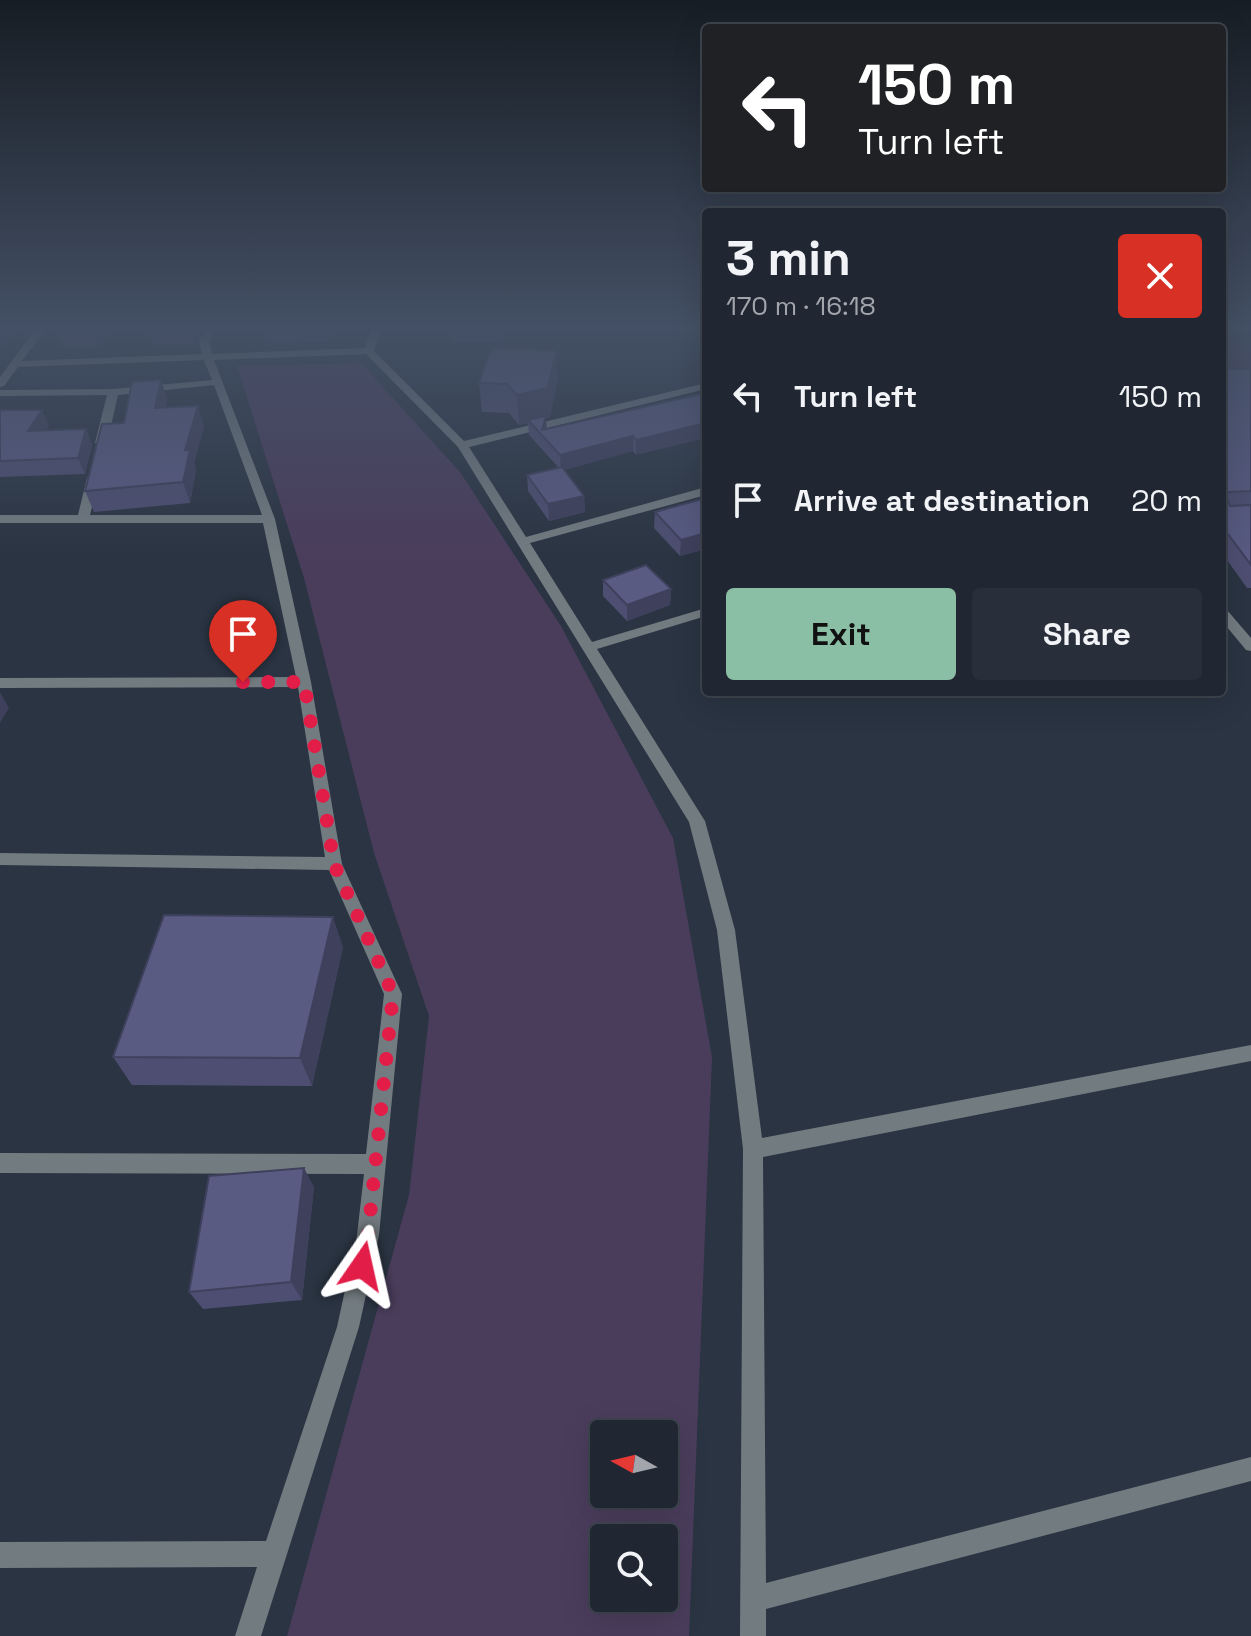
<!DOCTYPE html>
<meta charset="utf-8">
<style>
:root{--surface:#202732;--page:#282f3a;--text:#f1f3f6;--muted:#a2a5ac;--line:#3d444d;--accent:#8abfa5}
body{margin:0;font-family:"Space Grotesk",sans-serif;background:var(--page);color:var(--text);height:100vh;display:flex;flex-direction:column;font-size:30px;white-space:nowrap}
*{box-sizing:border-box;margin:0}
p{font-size:26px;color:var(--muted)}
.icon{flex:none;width:44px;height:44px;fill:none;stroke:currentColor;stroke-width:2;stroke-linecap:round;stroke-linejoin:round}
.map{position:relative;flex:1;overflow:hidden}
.drawer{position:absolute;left:702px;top:208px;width:524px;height:488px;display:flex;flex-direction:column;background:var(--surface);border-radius:8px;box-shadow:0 8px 32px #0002,0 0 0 2px var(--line)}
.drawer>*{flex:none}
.top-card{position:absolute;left:702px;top:24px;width:524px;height:168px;border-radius:8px;box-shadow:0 8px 32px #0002,0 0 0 2px var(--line);background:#202124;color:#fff;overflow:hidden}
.needle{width:52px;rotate:278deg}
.fabs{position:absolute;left:590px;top:1420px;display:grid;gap:16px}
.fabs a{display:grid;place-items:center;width:88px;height:88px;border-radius:8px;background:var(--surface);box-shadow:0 8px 32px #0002,0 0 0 2px var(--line);font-size:40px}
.pin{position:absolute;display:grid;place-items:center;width:68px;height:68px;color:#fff;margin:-82px -34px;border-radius:50% 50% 50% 0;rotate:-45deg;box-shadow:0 0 8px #0007}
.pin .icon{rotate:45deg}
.me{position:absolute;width:88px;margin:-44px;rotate:11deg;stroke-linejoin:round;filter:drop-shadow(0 0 6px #0008)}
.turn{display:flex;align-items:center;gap:28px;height:168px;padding:0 24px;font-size:36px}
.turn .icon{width:104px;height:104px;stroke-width:2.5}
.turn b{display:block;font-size:56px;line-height:68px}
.round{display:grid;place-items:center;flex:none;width:84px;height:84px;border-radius:8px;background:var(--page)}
.summary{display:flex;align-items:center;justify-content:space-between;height:136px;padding:0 24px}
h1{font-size:48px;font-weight:700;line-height:60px}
.button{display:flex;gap:16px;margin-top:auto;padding:16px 24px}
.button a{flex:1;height:92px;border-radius:8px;background:var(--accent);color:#111;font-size:32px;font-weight:700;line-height:92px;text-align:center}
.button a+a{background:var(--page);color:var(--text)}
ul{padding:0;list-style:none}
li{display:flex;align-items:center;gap:24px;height:104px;padding:0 24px}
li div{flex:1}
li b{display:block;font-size:30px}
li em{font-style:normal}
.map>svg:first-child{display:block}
.green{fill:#4a3d5c;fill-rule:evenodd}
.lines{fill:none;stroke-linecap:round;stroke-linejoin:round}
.street{fill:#727b80;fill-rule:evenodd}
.wall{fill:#4d4e71}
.shaded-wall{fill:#3e405c}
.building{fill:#595b83;stroke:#3e405c;stroke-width:2}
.route{stroke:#e11d48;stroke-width:14;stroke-dasharray:0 25.2}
</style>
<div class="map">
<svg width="1251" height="1636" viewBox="0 0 1251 1636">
<rect width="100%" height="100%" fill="#2a3442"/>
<!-- green -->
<path class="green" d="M 1222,341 L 1251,341 L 1251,373 L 1222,373 Z
M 361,363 L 460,472 L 561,626 L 673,838 L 712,1057 L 689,1636 L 287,1636 L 409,1195 L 429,1016 L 374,853 L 304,578 L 237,366 ZM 604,1434 L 664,1434 L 664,1494 L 604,1494 ZM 604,1538 L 664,1538 L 664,1598 L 604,1598 Z"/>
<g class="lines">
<!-- street -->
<path class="street" d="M 37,327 L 47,327 L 22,361 L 202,354 L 199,341 L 207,327 L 217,327 L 209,341 L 212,354 L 365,348 L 372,327 L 382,327 L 374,351 L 464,441 L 706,383 L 706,389 L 469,447 L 526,537 L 706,487 L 706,495 L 530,543 L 592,642 L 706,608 L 706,616 L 597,649 L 705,821 L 735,930 L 762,1138 L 1251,1045 L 1251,1061 L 763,1157 L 766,1583 L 1251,1457 L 1251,1481 L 766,1609 L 766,1636 L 740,1636 L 743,1149 L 717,930 L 689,822 L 458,447 L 366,354 L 214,360 L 275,519 L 311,682 L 342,864 L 402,994 L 379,1235 L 359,1327 L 261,1636 L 235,1636 L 257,1567 L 0,1568 L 0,1542 L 266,1541 L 337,1327 L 357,1235 L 364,1174 L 0,1173 L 0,1153 L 366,1154 L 384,994 L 329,870 L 0,865 L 0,853 L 325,857 L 298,687 L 0,688 L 0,678 L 296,677 L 263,523 L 0,523 L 0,515 L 78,515 L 87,478 L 93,475 L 99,478 L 90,515 L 262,515 L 214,385 L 118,395 L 107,443 L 101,446 L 95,443 L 107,395 L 0,396 L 0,390 L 113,389 L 212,380 L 204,360 L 18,367 L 4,386 L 0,387 L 0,377 Z
M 1222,327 L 1251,327 L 1251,332 L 1222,333 Z
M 1222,609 L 1227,610 L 1251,638 L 1251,651 L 1246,650 L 1222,621 Z"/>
</g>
<!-- wall -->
<path class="wall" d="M 56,327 L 112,327 L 98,347 L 64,347 Z
M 150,327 L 204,327 L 194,345 L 153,345 L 148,331 Z
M 262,327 L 334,327 L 329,342 L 266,343 Z
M 452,327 L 505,327 L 503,342 L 454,342 Z
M 1222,364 L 1228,369 L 1251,369 L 1251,588 L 1247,588 L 1222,553 Z
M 558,378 L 550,417 L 546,418 L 546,430 L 706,393 L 636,455 L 633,451 L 564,470 L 584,496 L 585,512 L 549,521 L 528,491 L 527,475 L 558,467 L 529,435 L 528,423 L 519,425 L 509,413 L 482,412 L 479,383 Z
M 161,380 L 167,400 L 165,408 L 204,426 L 194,463 L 196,470 L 190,503 L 94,512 L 85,491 L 124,423 Z
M 0,412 L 49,425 L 45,431 L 86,429 L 92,445 L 85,474 L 0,477 Z
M 706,498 L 706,549 L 680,556 L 654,528 L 655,512 Z
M 603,580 L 671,589 L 670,605 L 627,621 L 603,596 Z
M 343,947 L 312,1086 L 132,1085 L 113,1057 Z
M 314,1187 L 302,1300 L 203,1309 L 189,1292 Z"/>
<!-- shaded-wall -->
<path class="shaded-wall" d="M 3,327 L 21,327 L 4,348 L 0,339 L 0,331 Z
M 91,327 L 112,327 L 98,347 Z
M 192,327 L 204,327 L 194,345 L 190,330 Z
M 326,327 L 334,327 L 329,342 Z
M 502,327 L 505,327 L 503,342 Z
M 557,350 L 558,378 L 550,417 L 546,418 L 547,431 L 545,438 L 528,420 L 528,423 L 519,425 L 517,395 Z
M 161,380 L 167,400 L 162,428 L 155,408 Z
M 198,406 L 204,426 L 194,463 L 196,470 L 190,503 L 183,482 L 185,450 Z
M 42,410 L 49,425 L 35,447 L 28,431 Z
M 706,423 L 706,438 L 636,455 L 636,440 Z
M 86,429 L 92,445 L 85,474 L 78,458 Z
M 633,436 L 633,451 L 561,471 L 560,455 Z
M 584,496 L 585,512 L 549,521 L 548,504 Z
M 706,533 L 706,549 L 680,556 L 681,540 Z
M 671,589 L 670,605 L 627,621 L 627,605 Z
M 0,692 L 9,708 L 0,723 Z
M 333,917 L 343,947 L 312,1086 L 300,1058 Z
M 304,1168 L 314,1187 L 302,1300 L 291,1282 Z"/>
<!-- building -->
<path class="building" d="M 150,327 L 192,327 L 190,330 L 148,331 Z
M 262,327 L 326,327 L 262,328 Z
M 491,348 L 557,350 L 548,388 L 517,395 L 507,384 L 479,383 Z
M 1222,364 L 1225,364 L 1228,369 L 1251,369 L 1251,491 L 1229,492 L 1226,495 L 1230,506 L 1251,505 L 1251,565 L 1222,526 L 1222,386 L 1223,386 L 1222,384 Z
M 161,380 L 155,408 L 198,406 L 185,450 L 190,450 L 183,482 L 85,491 L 102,424 L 124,423 L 132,382 Z
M 706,393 L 706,423 L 636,440 L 633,436 L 560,455 L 528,420 L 546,416 L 542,430 Z
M 1,410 L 42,410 L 28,431 L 86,429 L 78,458 L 0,461 L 0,412 Z
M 562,467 L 584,496 L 548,504 L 527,475 Z
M 706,498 L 706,533 L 681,540 L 655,512 Z
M 646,565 L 671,589 L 627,605 L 603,580 Z
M 164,915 L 333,917 L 300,1058 L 113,1057 Z
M 304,1168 L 291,1282 L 189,1292 L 209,1176 Z"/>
<!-- sky -->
<linearGradient id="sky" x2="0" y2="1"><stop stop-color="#171d24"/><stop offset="0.59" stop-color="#445065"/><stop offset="1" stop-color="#445065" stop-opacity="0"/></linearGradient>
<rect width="1251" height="556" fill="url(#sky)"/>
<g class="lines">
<!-- route -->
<path class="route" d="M 243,682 L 304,682 L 334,864 L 393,994 L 368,1235 L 362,1266"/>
</g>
</svg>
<div class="fabs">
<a><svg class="needle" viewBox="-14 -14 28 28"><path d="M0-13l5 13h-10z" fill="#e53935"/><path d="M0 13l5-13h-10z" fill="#a2a5ac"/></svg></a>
<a><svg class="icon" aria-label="search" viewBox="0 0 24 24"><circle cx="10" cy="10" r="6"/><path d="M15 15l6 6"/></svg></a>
</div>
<div class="pin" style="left:243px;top:682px;background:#d93025"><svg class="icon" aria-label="arrive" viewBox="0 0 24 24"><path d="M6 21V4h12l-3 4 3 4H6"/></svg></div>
<svg class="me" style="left:362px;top:1266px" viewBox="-20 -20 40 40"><path d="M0-17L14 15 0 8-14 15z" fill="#e11d48" stroke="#fff" stroke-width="4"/></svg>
<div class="top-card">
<div class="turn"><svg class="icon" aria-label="left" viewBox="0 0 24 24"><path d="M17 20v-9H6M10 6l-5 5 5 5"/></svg><div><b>150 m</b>Turn left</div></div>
</div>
<section class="drawer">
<div class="summary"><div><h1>3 min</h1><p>170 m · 16:18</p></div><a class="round" style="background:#d93025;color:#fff"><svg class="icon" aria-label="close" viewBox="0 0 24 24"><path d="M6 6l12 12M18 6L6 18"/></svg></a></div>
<ul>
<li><svg class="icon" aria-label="left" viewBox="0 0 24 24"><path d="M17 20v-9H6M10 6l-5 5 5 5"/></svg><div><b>Turn left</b></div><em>150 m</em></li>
<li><svg class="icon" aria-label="arrive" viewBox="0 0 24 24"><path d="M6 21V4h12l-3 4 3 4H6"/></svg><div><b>Arrive at destination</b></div><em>20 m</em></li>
</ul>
<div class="button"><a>Exit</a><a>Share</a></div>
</section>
</div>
